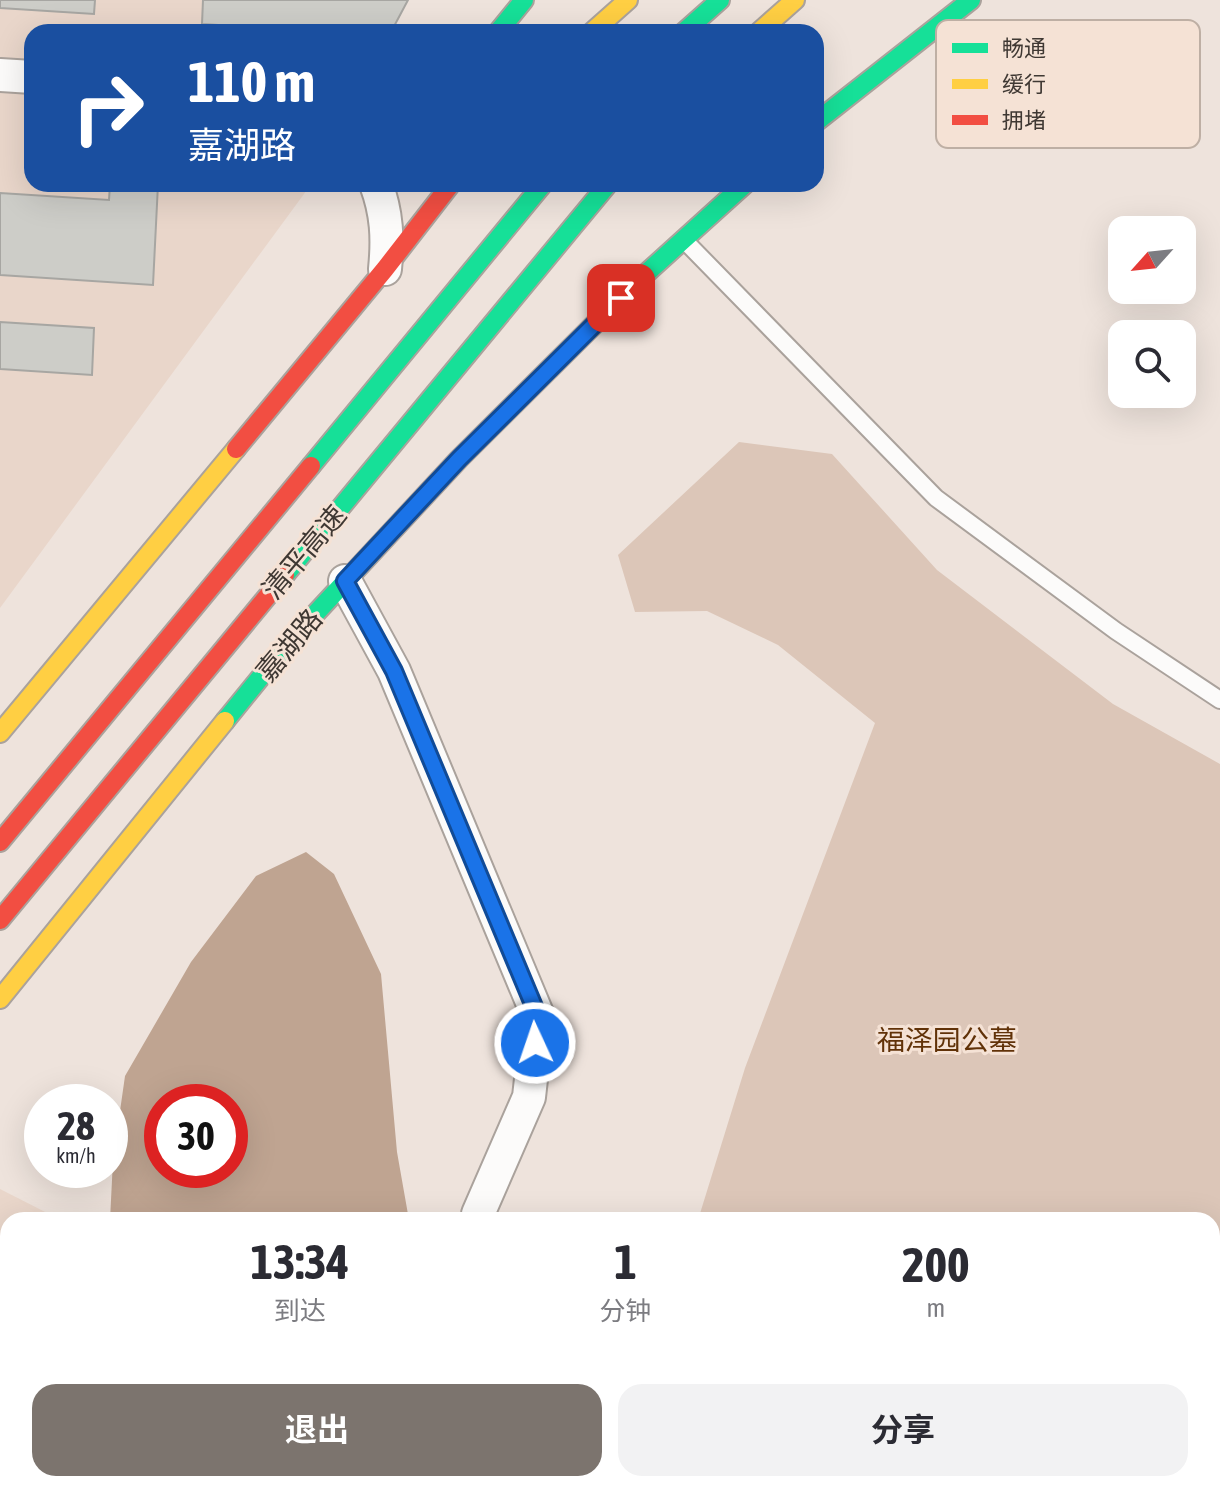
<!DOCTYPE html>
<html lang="zh">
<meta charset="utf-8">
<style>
:root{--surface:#fff;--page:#f2f2f3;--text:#2b2b33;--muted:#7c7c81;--accent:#7c746e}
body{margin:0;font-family:"Asap Condensed","Noto Sans SC",sans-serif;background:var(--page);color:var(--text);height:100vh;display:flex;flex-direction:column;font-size:30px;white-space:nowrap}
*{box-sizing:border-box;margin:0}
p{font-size:26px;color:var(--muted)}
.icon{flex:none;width:44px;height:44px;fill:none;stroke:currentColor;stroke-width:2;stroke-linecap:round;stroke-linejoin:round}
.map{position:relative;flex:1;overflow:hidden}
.panel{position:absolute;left:0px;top:1212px;width:1220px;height:280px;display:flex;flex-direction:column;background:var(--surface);border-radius:24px 24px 0 0;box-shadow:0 8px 32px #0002}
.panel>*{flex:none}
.guide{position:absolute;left:24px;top:24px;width:800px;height:168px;border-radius:24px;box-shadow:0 8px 32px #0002;background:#1a4fa0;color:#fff;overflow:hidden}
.needle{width:52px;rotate:243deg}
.fabs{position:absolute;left:1108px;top:216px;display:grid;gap:16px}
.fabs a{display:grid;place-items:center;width:88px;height:88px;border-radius:16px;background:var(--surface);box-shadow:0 8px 32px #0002;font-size:40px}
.speed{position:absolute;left:24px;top:1084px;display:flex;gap:16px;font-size:40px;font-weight:700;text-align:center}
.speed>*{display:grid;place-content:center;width:104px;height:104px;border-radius:50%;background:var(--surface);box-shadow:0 8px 32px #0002;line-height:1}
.speed small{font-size:20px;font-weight:400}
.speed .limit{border:12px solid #d22;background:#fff;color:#111}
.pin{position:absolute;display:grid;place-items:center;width:68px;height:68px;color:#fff;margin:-34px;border-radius:16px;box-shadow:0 4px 12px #0006}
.me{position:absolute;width:88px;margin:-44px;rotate:357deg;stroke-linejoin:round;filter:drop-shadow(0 0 6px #0008)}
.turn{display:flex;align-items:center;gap:28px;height:168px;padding:0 32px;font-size:36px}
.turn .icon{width:104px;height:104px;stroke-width:2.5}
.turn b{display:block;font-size:56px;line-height:68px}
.eta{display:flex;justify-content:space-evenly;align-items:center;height:136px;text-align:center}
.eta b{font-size:48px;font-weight:700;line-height:56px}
.cta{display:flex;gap:16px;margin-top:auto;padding:16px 32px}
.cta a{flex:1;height:92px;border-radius:24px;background:var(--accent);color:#fff;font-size:32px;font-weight:700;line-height:92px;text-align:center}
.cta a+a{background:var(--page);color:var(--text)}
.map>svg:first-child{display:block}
.built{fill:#e9d6ca}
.green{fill:#dcc6b8}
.water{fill:#bfa491;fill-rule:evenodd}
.building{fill:#cdcdc8;stroke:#a7a6a2;stroke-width:2}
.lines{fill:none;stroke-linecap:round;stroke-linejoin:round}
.lane-casing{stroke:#aaa29c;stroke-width:20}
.street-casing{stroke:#aaa29c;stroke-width:36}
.fast-casing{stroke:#aaa29c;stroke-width:22}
.slow-casing{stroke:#aaa29c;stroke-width:22}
.jam-casing{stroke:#aaa29c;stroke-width:22}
.lane{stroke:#fcfbfa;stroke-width:16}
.street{stroke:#fcfbfa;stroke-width:32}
.fast{stroke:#16e098;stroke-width:18}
.slow{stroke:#ffcf43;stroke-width:18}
.jam{stroke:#f24e42;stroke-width:18}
.route-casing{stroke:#114b97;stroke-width:20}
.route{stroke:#1a73e8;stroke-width:14}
.labels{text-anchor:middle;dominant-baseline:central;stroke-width:6;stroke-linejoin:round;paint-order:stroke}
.street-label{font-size:28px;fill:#3f3833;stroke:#f5e2d5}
.park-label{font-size:28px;fill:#613208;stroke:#f5e2d5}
.key{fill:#f5e2d5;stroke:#beafa4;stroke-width:2}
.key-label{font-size:22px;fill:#3f3833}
</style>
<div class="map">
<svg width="1220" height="1492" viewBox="0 0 1220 1492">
<rect width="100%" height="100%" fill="#eee3dc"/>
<!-- built -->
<path class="built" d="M 0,0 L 408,0 L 391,32 L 32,32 L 32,184 L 310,184 L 304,194 L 0,608 Z
M 0,1189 L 61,1220 L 8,1220 L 8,1484 L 321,1484 L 319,1492 L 0,1492 Z"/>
<!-- green -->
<path class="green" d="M 739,442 L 832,454 L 937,570 L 1113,704 L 1220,764 L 1220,1492 L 616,1492 L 618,1484 L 1212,1484 L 1212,1220 L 698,1220 L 745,1068 L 875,723 L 778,645 L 707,611 L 635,612 L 618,555 Z"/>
<!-- water -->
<path class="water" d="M 306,852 L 334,874 L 381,974 L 397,1152 L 409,1220 L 110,1220 L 113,1160 L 125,1076 L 191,962 L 256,876 ZM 162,1102 L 230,1102 L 230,1170 L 162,1170 Z
M 321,1484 L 416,1484 L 416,1492 L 319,1492 Z"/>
<!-- building -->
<path class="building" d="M 0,0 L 95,0 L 94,14 L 0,8 Z
M 203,0 L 408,0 L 391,32 L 331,32 L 202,24 Z
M 110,184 L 158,184 L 153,285 L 0,275 L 0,193 L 109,200 Z
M 0,322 L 94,328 L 92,375 L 0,369 Z"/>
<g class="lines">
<!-- lane casing -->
<g class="lane-casing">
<path id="lane" d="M 685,241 L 936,498 L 1116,631 L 1220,700"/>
</g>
<!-- street casing -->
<g class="street-casing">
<path id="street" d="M 0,75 L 32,77
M 376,184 C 387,213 388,239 385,269
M 345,581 L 394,671 L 538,1016 L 529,1097 L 478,1214 L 479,1220
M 478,1492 L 479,1484"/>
</g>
<!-- fast casing -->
<g class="fast-casing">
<path id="fast" d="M 498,32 L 524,0
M 684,32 L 720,0
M 816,122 L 971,0
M 311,466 L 543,184
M 285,575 L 608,184
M 225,721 L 290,641 L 459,459 L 641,278 L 745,184"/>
</g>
<!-- slow casing -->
<g class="slow-casing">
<path id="slow" d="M 592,32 L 628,0
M 759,32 L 795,0
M 0,733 L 236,449
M 0,999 L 225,721"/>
</g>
<!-- jam casing -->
<g class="jam-casing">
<path id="jam" d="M 236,449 L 385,269 L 451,184
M 0,842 L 311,466
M 0,920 L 285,575"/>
</g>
<!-- lane -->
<use href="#lane" class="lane"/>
<!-- street -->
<use href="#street" class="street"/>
<!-- fast -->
<use href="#fast" class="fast"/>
<!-- slow -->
<use href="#slow" class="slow"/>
<!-- jam -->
<use href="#jam" class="jam"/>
</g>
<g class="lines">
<!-- route casing -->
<g class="route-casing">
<path id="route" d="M 535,1043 L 538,1016 L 394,671 L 345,581 L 459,459 L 621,298"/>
</g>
<!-- route -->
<use href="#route" class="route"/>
</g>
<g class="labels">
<!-- street labels -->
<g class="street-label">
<text transform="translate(304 552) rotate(-50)">清平高速</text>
<text transform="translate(289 645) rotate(-50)">嘉湖路</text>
</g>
<!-- park labels -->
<g class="park-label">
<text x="947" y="1040">福泽园公墓</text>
</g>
</g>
<!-- legend -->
<rect x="936" y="20" width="264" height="128" rx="12" class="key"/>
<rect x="952" y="43" width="36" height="10" fill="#16e098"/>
<rect x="952" y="79" width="36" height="10" fill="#ffcf43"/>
<rect x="952" y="115" width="36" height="10" fill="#f24e42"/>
<g class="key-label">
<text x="1002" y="56">畅通</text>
<text x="1002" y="92">缓行</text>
<text x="1002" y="128">拥堵</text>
</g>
</svg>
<div class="fabs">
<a><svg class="needle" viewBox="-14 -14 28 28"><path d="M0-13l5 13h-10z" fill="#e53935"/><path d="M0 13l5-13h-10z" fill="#7c7c81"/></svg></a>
<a><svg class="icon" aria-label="search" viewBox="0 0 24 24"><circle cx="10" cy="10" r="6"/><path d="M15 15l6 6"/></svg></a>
</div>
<div class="speed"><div>28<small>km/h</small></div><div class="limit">30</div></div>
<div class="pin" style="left:621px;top:298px;background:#d93025"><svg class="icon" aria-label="arrive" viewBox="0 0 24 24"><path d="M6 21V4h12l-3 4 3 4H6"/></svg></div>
<svg class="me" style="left:535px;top:1043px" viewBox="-20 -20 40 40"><circle r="17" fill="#1a73e8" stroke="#fff" stroke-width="3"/><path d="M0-11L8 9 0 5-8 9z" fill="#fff"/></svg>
<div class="guide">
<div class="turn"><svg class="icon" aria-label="right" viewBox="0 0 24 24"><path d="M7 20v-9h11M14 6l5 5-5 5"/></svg><div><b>110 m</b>嘉湖路</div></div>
</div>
<section class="panel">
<div class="eta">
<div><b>13:34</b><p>到达</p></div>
<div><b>1</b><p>分钟</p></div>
<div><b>200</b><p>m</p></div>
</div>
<div class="cta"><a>退出</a><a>分享</a></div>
</section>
</div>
